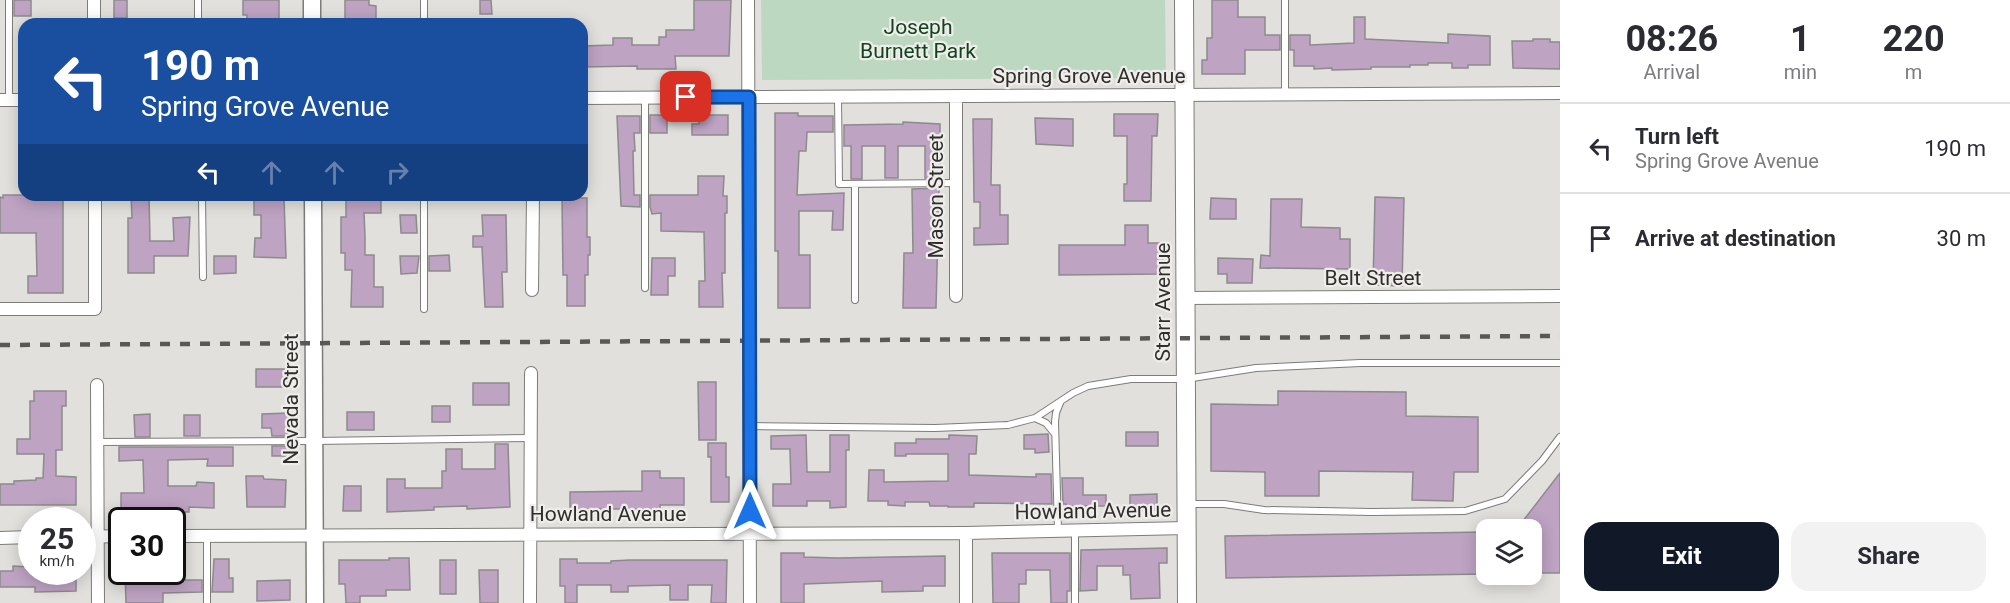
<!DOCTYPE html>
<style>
:root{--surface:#fff;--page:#f2f2f3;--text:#2b2b33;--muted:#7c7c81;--line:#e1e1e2;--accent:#111827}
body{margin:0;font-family:Roboto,sans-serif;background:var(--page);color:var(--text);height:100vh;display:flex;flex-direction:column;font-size:22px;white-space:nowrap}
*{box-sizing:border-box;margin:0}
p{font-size:20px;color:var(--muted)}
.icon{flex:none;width:33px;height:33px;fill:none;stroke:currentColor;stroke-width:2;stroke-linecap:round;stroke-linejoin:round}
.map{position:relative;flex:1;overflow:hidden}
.drawer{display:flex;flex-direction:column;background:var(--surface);width:450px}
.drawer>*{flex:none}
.top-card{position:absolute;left:18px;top:18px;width:570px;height:183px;border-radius:18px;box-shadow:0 3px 15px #0003;background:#1a4fa0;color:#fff;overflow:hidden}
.buttons{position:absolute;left:1476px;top:519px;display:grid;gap:12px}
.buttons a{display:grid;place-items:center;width:66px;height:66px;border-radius:12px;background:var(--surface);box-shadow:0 3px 15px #0003;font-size:30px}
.speed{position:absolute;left:18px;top:507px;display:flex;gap:12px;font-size:30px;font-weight:700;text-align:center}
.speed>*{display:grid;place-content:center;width:78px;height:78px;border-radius:50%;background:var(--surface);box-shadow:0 3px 15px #0003;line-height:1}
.speed small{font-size:15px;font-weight:400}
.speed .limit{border:3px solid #111;border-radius:9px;background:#fff;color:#111}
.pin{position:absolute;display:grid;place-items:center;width:51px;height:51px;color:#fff;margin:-26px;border-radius:12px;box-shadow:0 3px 9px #0006}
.me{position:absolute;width:66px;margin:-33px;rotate:0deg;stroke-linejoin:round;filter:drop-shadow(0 0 4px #0008)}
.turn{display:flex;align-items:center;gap:21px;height:126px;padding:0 24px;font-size:27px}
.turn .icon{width:78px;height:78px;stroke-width:2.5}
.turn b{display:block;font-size:42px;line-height:51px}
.lanes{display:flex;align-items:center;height:57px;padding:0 24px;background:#0003;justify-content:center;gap:30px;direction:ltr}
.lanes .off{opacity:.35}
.eta{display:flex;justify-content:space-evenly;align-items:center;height:102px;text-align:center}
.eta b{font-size:36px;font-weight:700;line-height:42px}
.button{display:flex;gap:12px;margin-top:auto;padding:12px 24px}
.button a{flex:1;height:69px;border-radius:18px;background:var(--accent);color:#fff;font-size:24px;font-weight:700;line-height:69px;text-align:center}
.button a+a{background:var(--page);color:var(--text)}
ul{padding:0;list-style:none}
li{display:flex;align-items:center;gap:18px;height:90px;padding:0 24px;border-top:2px solid var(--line)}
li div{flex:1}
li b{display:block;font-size:22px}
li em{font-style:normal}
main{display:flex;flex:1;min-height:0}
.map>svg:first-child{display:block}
.green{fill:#bdd8c1}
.building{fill:#bea3c3;stroke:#8d8a8d;stroke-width:1.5}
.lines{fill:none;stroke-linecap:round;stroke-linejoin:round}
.service-casing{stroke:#7d7c79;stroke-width:8}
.minor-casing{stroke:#7d7c79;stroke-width:14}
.tertiary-casing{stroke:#7d7c79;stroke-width:19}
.secondary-casing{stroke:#7d7c79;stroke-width:20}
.service{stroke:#fff;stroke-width:6}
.minor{stroke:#fff;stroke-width:12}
.tertiary{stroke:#fff;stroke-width:16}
.secondary{stroke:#fff;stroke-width:18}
.rail{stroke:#595856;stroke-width:4.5;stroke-dasharray:10 10;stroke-linecap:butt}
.route-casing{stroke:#114b97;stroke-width:15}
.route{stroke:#1a73e8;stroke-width:10}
.labels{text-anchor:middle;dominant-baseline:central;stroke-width:4.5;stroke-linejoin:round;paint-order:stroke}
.park-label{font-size:21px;fill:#0f441e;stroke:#eeedea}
.street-label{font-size:21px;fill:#2f2e2d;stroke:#eeedea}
</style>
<main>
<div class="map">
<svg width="1560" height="603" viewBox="0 0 1560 603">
<rect width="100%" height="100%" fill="#e1e0dd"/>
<!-- green -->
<path class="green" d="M 761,0 L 1165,0 L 1166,78 L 762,80 Z"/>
<!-- building -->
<path class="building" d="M 14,0 L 31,0 L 31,16 L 14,16 Z
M 114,0 L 127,0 L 127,18 L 114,18 Z
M 243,0 L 279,0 L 279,24 L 247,24 L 247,15 L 243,15 Z
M 345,0 L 369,0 L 369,5 L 376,6 L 376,24 L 362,24 L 361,19 L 345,19 Z
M 480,0 L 491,0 L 492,14 L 480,14 Z
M 694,0 L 731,0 L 729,56 L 675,56 L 676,69 L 637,69 L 637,66 L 582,67 L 582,46 L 613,45 L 613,38 L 632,38 L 632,45 L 659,45 L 659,37 L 666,37 L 666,30 L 694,30 Z
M 1212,0 L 1238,0 L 1238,17 L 1265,17 L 1265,35 L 1280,35 L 1280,50 L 1245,50 L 1245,74 L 1202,74 L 1202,60 L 1207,60 L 1207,38 L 1212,38 Z
M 1354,17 L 1365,17 L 1365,39 L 1448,43 L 1448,34 L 1490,36 L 1490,65 L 1468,65 L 1468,68 L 1452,68 L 1452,63 L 1428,63 L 1428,65 L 1410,65 L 1410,67 L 1371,67 L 1371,69 L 1332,70 L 1332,68 L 1314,69 L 1314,66 L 1294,66 L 1294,50 L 1290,50 L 1290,35 L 1310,35 L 1310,45 L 1354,43 Z
M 1533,39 L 1550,39 L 1550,42 L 1560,42 L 1560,69 L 1513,68 L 1512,41 L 1533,41 Z
M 775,113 L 798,113 L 798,116 L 833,116 L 833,132 L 807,132 L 806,151 L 799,151 L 797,195 L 844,193 L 843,230 L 832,230 L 833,211 L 799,211 L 799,255 L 810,255 L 810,308 L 778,308 L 778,251 L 775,251 Z
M 1114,114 L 1158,114 L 1157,136 L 1152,136 L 1151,201 L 1124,201 L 1124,184 L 1127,184 L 1127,136 L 1114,136 Z
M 650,115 L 667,115 L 667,133 L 650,133 Z
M 699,115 L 728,115 L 728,135 L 692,135 L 692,124 L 699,124 Z
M 617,116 L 640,116 L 640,133 L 634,133 L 635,151 L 633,151 L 634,195 L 640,195 L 640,207 L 621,206 Z
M 1035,118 L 1073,119 L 1073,146 L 1036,144 Z
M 973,119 L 992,119 L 991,185 L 1000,185 L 1000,215 L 1008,215 L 1008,244 L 974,245 L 974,228 L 980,228 L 980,202 L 974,202 Z
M 903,122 L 940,124 L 940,178 L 925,178 L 925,146 L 898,146 L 898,178 L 885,178 L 885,146 L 862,146 L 862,179 L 851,179 L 851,146 L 844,146 L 844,125 L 903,124 Z
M 698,176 L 724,176 L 723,196 L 727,196 L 727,213 L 725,213 L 725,273 L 722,273 L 723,307 L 699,307 L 699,281 L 705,281 L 704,232 L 661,231 L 661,213 L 652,214 L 650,207 L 650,195 L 698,195 Z
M 939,188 L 936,308 L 903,308 L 904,253 L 913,253 L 912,189 Z
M 3,195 L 63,195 L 63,293 L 28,293 L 28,276 L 37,276 L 36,233 L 0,233 L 0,197 L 3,198 Z
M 131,195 L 149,195 L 150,241 L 174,241 L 173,218 L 190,217 L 188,256 L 154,256 L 154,273 L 128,273 L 128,218 L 132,218 Z
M 346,197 L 381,197 L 381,213 L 364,213 L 365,236 L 365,255 L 374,255 L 374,287 L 383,287 L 383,307 L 351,307 L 352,270 L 345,270 L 345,253 L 341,253 L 341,217 L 346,217 Z
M 1375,197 L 1404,198 L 1402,286 L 1373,285 Z
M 254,198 L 284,198 L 286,258 L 254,257 L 255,238 L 261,238 L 261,215 L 254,215 Z
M 562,198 L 587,198 L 587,237 L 590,237 L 590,255 L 588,255 L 588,275 L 585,275 L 585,306 L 567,306 L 567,275 L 563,275 Z
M 1211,198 L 1236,199 L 1236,219 L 1210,219 Z
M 1271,199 L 1302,199 L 1301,227 L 1340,228 L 1340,239 L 1350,239 L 1350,269 L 1260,268 L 1261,255 L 1270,256 Z
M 400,215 L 416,215 L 417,233 L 401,233 Z
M 482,215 L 506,215 L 507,272 L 502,272 L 503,307 L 485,307 L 482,247 L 473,247 L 473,236 L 483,236 Z
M 1125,225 L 1148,225 L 1148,243 L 1163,243 L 1163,274 L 1059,275 L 1059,245 L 1125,245 Z
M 449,255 L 450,271 L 429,271 L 429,256 Z
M 214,256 L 236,256 L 236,273 L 214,274 Z
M 400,256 L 419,256 L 417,273 L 401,274 Z
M 652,258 L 675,258 L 675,276 L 668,276 L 668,295 L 651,295 Z
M 1218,258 L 1253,259 L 1252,283 L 1227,283 L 1227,274 L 1218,274 Z
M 256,369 L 287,369 L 287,387 L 256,387 Z
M 698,382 L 716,382 L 716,440 L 699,440 Z
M 473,383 L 509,383 L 509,405 L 473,405 Z
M 34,391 L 66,391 L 66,406 L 62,406 L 62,450 L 56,450 L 56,476 L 76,477 L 76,505 L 0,505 L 0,484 L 14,484 L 14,481 L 36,480 L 36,478 L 43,478 L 44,454 L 17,454 L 17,439 L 30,439 L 30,401 L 34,401 Z
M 1278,391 L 1406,392 L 1406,416 L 1478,417 L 1478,472 L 1454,472 L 1453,501 L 1412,500 L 1413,472 L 1319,471 L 1319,496 L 1265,496 L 1265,472 L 1211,471 L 1211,404 L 1278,405 Z
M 432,406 L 450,406 L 450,422 L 432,422 Z
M 347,412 L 374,412 L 374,430 L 347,430 Z
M 289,413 L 290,428 L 287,428 L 288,436 L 272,436 L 271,428 L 262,428 L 262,414 Z
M 150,414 L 150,437 L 135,437 L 134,415 Z
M 184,415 L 200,415 L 200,436 L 184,436 Z
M 1126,432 L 1158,432 L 1158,446 L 1126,446 Z
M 1048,434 L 1049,452 L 1035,453 L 1035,449 L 1024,449 L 1024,435 Z
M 806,435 L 807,472 L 830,472 L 830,435 L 849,435 L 849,450 L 846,450 L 846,507 L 830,508 L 830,501 L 807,501 L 807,506 L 773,506 L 773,484 L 791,484 L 790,449 L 771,449 L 771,436 Z
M 949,435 L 977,436 L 976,454 L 969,454 L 969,475 L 1036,477 L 1036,474 L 1051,474 L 1052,504 L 974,503 L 974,507 L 948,507 L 948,506 L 930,506 L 929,502 L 905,502 L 905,506 L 888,505 L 888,501 L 868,501 L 869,470 L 884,470 L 884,482 L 948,481 L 948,454 L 906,454 L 906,456 L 895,456 L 895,443 L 916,443 L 916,439 L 949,439 Z
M 708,443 L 726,443 L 726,477 L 729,477 L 729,502 L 711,502 L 711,457 L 708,457 Z
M 495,444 L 508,444 L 510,507 L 467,509 L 467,506 L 434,507 L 434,510 L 387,512 L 387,479 L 405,479 L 405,488 L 442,488 L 442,471 L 446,471 L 446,449 L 462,449 L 462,469 L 495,469 Z
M 272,446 L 288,446 L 288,456 L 272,456 Z
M 119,447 L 233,447 L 233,466 L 207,466 L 208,459 L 168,460 L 168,486 L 196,486 L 197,482 L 214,483 L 214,508 L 189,507 L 189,512 L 172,512 L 172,510 L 121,512 L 121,493 L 144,493 L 143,460 L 119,461 Z
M 642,471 L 660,471 L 660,478 L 684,478 L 684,505 L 660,505 L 660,509 L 570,509 L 570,492 L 642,491 Z
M 1560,473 L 1560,573 L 1532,573 L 1532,530 L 1516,530 Z
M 246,476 L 263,476 L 264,479 L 286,480 L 285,507 L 247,507 Z
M 1062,478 L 1083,478 L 1083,495 L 1106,495 L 1106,506 L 1066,506 L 1066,504 L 1063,504 Z
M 344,486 L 361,486 L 361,511 L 343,511 Z
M 1157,494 L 1157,510 L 1130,511 L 1130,495 Z
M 1486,532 L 1486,574 L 1226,578 L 1225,536 Z
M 1167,548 L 1167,563 L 1159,563 L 1160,598 L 1131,599 L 1130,575 L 1123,575 L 1123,566 L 1097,566 L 1097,590 L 1080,591 L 1081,550 Z
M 781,553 L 804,553 L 804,557 L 837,558 L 945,556 L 945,586 L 923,586 L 923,591 L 882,592 L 882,581 L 804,584 L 804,603 L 781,603 Z
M 992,553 L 1070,553 L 1070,591 L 1067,591 L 1067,603 L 1051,603 L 1050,570 L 1026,570 L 1026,584 L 1019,584 L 1019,603 L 993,603 Z
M 389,558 L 409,558 L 410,590 L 386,590 L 386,596 L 360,596 L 360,603 L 346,603 L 345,584 L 339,584 L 339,560 L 389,560 Z
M 214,559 L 229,559 L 229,578 L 233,578 L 233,592 L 212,592 Z
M 560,559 L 577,559 L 577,563 L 611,563 L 611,561 L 630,560 L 727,560 L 726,603 L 711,603 L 712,585 L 688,585 L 688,600 L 670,600 L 670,585 L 628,586 L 628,592 L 611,592 L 611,585 L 577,585 L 577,603 L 565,603 L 565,586 L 560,586 Z
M 440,560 L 456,560 L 456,594 L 440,594 Z
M 13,566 L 30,567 L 30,572 L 76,572 L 76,591 L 35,592 L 35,587 L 0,587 L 0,571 L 13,571 Z
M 479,570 L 498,570 L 498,603 L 480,603 Z
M 125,572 L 149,572 L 149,580 L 202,580 L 202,592 L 163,593 L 163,603 L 126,603 Z
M 290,580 L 290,600 L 257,601 L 257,581 Z"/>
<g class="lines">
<!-- service casing -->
<g class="service-casing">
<path id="service" d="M 9,0 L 9,99
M 198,0 L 198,24
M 424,0 L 424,24
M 1285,94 L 1285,0
M 838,97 L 839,184 L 956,183
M 645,98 L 645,288
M 855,184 L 855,300
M 202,195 L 203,277
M 424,195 L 424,309
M 1035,418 L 1046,423 L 1055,434
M 750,426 L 935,428 L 1008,425 L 1035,418 L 1073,393 L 1088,386 L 1131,379 L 1186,379 L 1256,368 L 1360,363 L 1560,363
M 98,442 L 314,441 L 531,438
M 1188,504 L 1224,504 L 1264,510 L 1371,512 L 1465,511 L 1505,499 L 1542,461 L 1560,437
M 1058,530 L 1055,422 L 1056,413 L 1060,403
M 1075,531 L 1075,603
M 207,536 L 207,603"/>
</g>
<!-- minor casing -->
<g class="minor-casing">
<path id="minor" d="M 94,0 L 94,24
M 748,0 L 750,603
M 582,98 L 1560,93
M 0,100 L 24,100
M 532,290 L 533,195
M 956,296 L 956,96
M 1186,298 L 1560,296
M 0,309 L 95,309 L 95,195
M 97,385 L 98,603
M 172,536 L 966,533 L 1187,528
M 82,537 L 122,536
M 0,538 L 32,537
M 530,603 L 531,373
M 966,603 L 966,533"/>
</g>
<!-- tertiary casing -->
<g class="tertiary-casing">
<path id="tertiary" d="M 312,0 L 312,24
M 313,195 L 315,603"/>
</g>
<!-- secondary casing -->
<g class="secondary-casing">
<path id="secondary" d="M 1184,0 L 1187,603"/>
</g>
<!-- service -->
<use href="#service" class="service"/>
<!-- minor -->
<use href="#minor" class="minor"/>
<!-- tertiary -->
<use href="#tertiary" class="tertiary"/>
<!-- secondary -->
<use href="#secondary" class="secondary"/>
<!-- rail -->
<path class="rail" d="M 0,345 L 1560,336"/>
</g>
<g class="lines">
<!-- route casing -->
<g class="route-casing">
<path id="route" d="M 686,97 L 749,97 L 750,511"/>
</g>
<!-- route -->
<use href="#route" class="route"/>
</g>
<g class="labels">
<!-- park labels -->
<g class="park-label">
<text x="918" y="27">Joseph<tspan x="918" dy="24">Burnett Park</tspan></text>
</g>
<!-- street labels -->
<g class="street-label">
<text x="1089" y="76">Spring Grove Avenue</text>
<text transform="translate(936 196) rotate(-90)">Mason Street</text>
<text x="1373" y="278">Belt Street</text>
<text transform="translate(1163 302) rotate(-90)">Starr Avenue</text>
<text transform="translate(291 399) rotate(-90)">Nevada Street</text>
<text transform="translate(1093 511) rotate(-1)">Howland Avenue</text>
<text x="608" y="514">Howland Avenue</text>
</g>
</g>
</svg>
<div class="buttons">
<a><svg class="icon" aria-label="layers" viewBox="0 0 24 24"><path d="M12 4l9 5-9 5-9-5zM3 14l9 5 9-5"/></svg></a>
</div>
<div class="speed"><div>25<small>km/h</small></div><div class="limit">30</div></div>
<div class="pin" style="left:686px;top:97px;background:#d93025"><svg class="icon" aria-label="arrive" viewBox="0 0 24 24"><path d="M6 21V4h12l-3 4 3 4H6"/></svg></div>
<svg class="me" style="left:750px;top:511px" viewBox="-20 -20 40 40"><path d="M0-17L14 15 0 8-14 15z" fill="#1a73e8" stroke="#fff" stroke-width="4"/></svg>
<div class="top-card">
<div class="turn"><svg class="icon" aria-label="left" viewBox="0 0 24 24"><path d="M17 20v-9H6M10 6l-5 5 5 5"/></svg><div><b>190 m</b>Spring Grove Avenue</div></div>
<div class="lanes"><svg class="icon" aria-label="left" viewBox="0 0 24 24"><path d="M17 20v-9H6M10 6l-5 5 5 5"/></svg><svg class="icon off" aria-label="ahead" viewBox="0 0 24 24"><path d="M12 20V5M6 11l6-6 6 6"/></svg><svg class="icon off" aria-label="ahead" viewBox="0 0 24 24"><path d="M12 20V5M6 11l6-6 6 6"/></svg><svg class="icon off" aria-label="right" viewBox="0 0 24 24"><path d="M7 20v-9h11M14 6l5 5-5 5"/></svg></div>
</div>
</div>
<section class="drawer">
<div class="eta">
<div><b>08:26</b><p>Arrival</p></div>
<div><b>1</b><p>min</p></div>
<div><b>220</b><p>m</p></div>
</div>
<ul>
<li><svg class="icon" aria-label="left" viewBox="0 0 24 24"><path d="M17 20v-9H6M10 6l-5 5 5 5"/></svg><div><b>Turn left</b><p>Spring Grove Avenue</p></div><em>190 m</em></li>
<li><svg class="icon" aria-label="arrive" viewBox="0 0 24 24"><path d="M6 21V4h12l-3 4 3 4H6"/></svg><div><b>Arrive at destination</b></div><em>30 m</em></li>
</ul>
<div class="button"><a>Exit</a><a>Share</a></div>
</section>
</main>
